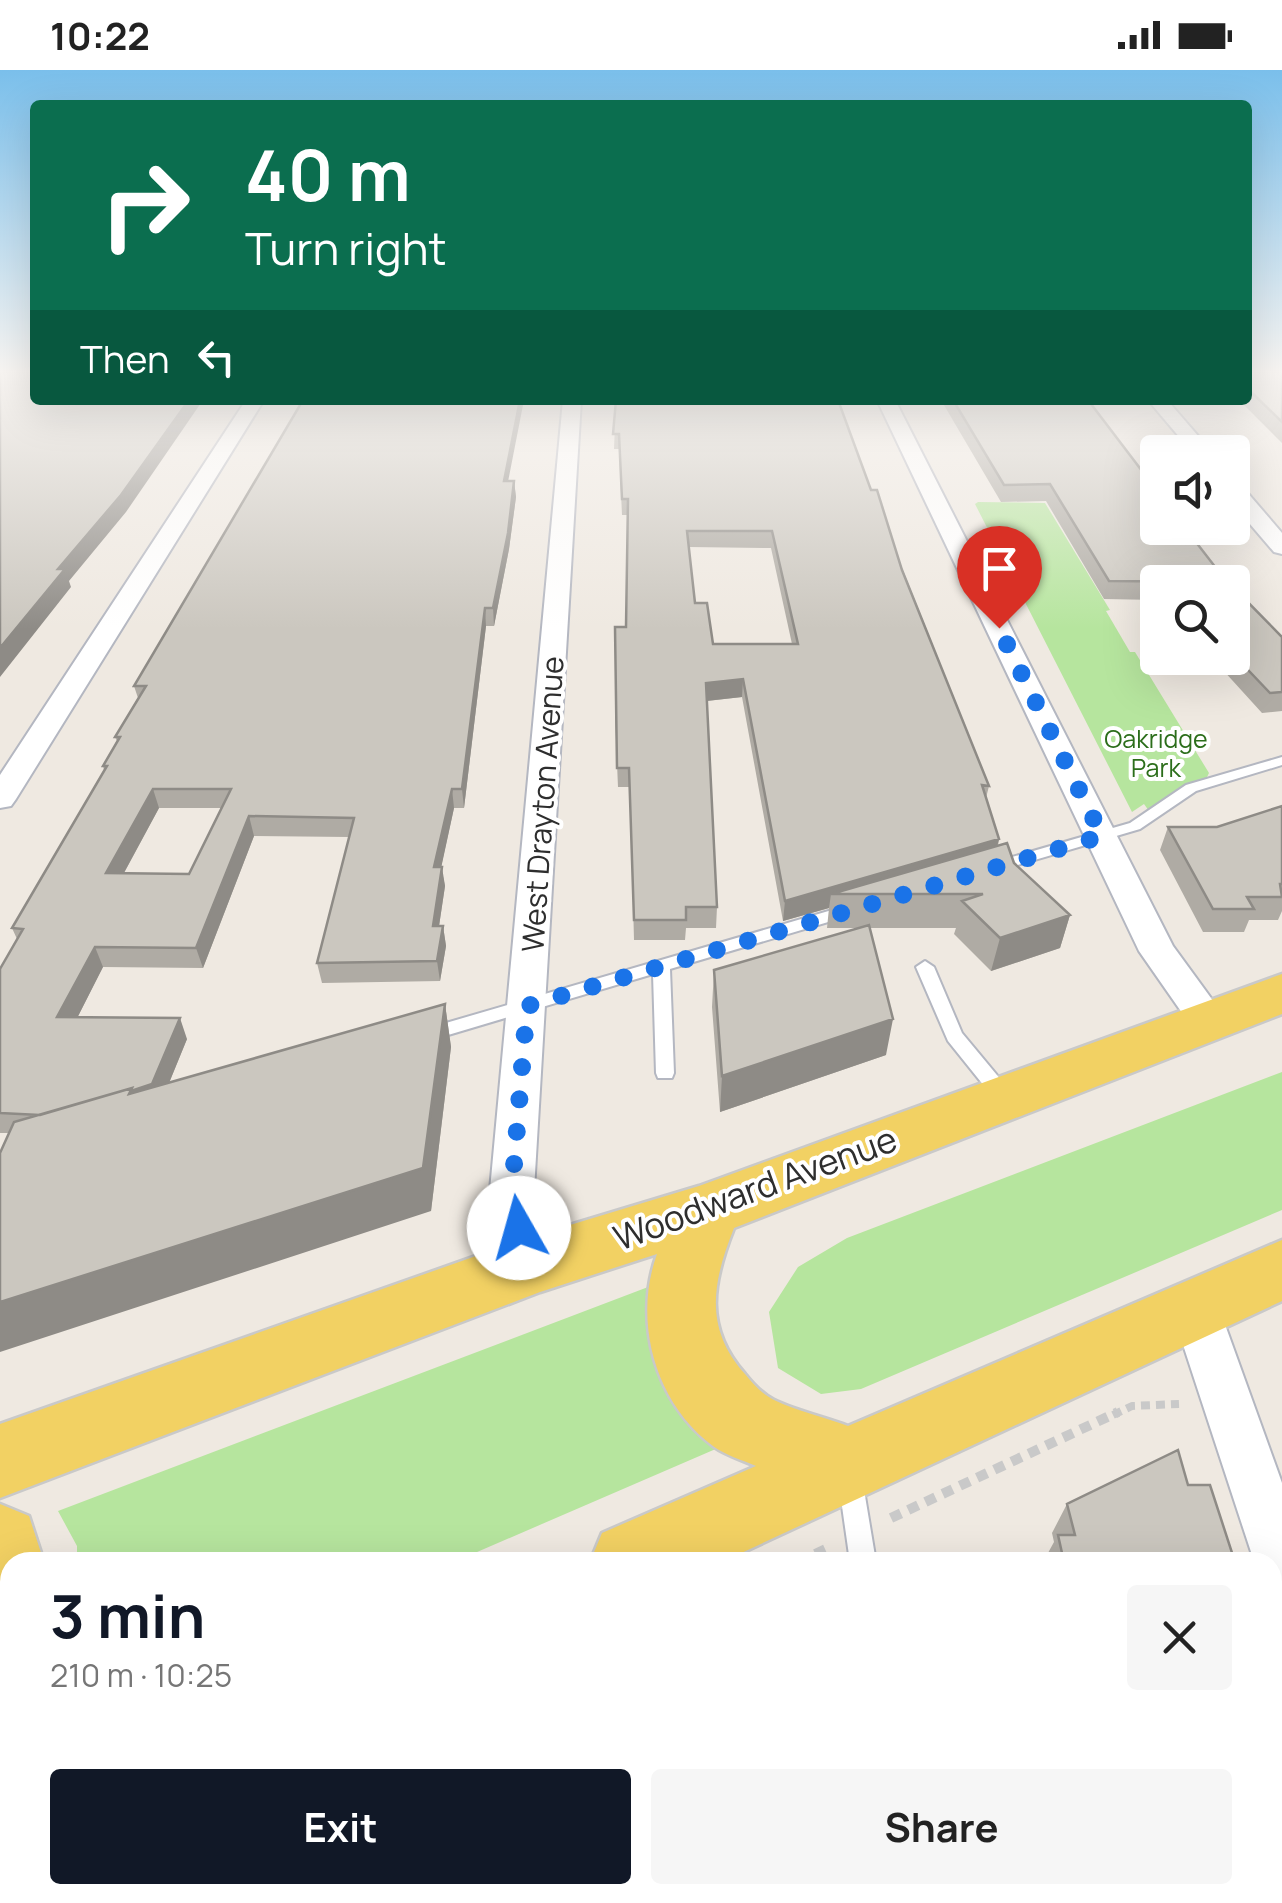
<!DOCTYPE html>
<meta charset="utf-8">
<style>
:root{--surface:#fff;--page:#f6f6f6;--text:#222;--muted:#767676;--accent:#111827}
body{margin:0;font-family:Manrope,sans-serif;background:var(--page);color:var(--text);height:100vh;display:flex;flex-direction:column;font-size:38px;white-space:nowrap}
*{box-sizing:border-box;margin:0}
p{font-size:32px;color:var(--muted)}
.icon{flex:none;width:55px;height:55px;fill:none;stroke:currentColor;stroke-width:2;stroke-linecap:round;stroke-linejoin:round}
.map{position:relative;flex:1;overflow:hidden}
.panel{position:absolute;left:0px;top:1482px;width:1282px;height:352px;display:flex;flex-direction:column;background:var(--surface);border-radius:30px 30px 0 0;box-shadow:0 10px 40px #0002}
.panel>*{flex:none}
.hud{position:absolute;left:30px;top:30px;width:1222px;height:305px;border-radius:10px;box-shadow:0 10px 40px #0002;background:#0b6e4f;color:#fff;overflow:hidden}
.buttons{position:absolute;left:1140px;top:365px;display:grid;gap:20px}
.buttons a{display:grid;place-items:center;width:110px;height:110px;border-radius:10px;background:var(--surface);box-shadow:0 10px 40px #0002;font-size:50px}
.pin{position:absolute;display:grid;place-items:center;width:85px;height:85px;color:#fff;margin:-102px -42px;border-radius:50% 50% 50% 0;rotate:-45deg;box-shadow:0 0 10px #0007}
.pin .icon{rotate:45deg}
.me{position:absolute;width:110px;margin:-55px;rotate:353deg;stroke-linejoin:round;filter:drop-shadow(0 0 8px #0008)}
.turn{display:flex;align-items:center;gap:35px;height:210px;padding:0 50px;font-size:45px}
.turn .icon{width:130px;height:130px;stroke-width:2.5}
.turn b{display:block;font-size:70px;line-height:85px}
.then{display:flex;align-items:center;height:95px;padding:0 50px;background:#0003;gap:20px;font-size:38px}
.round{display:grid;place-items:center;flex:none;width:105px;height:105px;border-radius:10px;background:var(--page)}
.summary{display:flex;align-items:center;justify-content:space-between;height:170px;padding:0 50px}
h1{font-size:60px;font-weight:700;line-height:75px;color:var(--accent)}
.button{display:flex;gap:20px;margin-top:auto;padding:20px 50px}
.button a{flex:1;height:115px;border-radius:10px;background:var(--accent);color:#fff;font-size:40px;font-weight:700;line-height:115px;text-align:center}
.button a+a{background:var(--page);color:var(--text)}
.status{display:flex;justify-content:space-between;align-items:center;height:70px;padding:0 50px;background:var(--surface);direction:ltr}
.status svg{height:28px;fill:currentColor}
.map>svg:first-child{display:block}
.green{fill:#b6e59e}
.lines{fill:none;stroke-linecap:round;stroke-linejoin:round}
.lane-casing{stroke:#b4b7c1;stroke-width:4}
.street-casing{stroke:#b4b7c1;stroke-width:4}
.primary-casing{stroke:#c9c9c9;stroke-width:5}
.path-far1{stroke:#c9c9c9;stroke-width:8;stroke-dasharray:9 6;stroke-linecap:butt}
.path{stroke:#c9c9c9;stroke-width:10;stroke-dasharray:11 8;stroke-linecap:butt}
.lane{fill:#fff;fill-rule:evenodd}
.street{fill:#fff;fill-rule:evenodd}
.primary{fill:#f2d163;fill-rule:evenodd}
.wall{fill:#afaba4;fill-rule:evenodd}
.shaded-wall{fill:#8e8b86}
.building{fill:#cbc7bf;stroke:#8e8b86;stroke-width:2.5;fill-rule:evenodd}
.route{stroke:#1a73e8;stroke-width:18;stroke-dasharray:0 32.4}
.labels{text-anchor:middle;dominant-baseline:central;stroke-width:8;stroke-linejoin:round;paint-order:stroke}
.far-park-label{font-size:25px;fill:#2c6e1b;stroke:#fff}
.street-label{font-size:30px;fill:#2e2e2e;stroke:#fff}
.near-street-label{font-size:35px;fill:#2e2e2e;stroke:#fff}
</style>
<div class="status"><b>10:22</b><svg viewBox="0 0 49 12"><path d="M0 12V9h3v3zM5 12V6h3v6zM10 12V3h3v9zM15 12V0h3v12zM26 1h20v11H26zM47 4h2v5h-2z"/></svg></div>
<div class="map">
<svg width="1282" height="1833" viewBox="0 0 1282 1833">
<rect width="100%" height="100%" fill="#efe9e1"/>
<!-- green -->
<path class="green" d="M 978,432 L 1045,433 L 1110,540 L 1106,541 L 1130,582 L 1135,582 L 1209,703 L 1206,709 L 1149,741 L 1144,734 L 1132,742 L 975,434 Z
M 1282,1002 L 1282,1140 L 861,1319 L 821,1324 L 778,1298 L 769,1242 L 798,1197 L 847,1168 Z
M 656,1214 L 718,1378 L 454,1492 L 77,1492 L 77,1476 L 58,1441 Z"/>
<g class="lines">
<!-- lane casing -->
<g class="lane-casing">
<path id="lane" d="M 1282,687 L 1282,695 L 1196,721 L 1140,759 L 994,802 L 986,797 L 988,794 L 1130,753 L 1186,715 Z
M 849,835 L 855,836 L 857,840 L 855,844 L 670,899 L 674,1003 L 672,1008 L 658,1008 L 656,1003 L 653,904 L 428,971 L 422,970 L 419,965 L 422,960 Z
M 925,891 L 934,897 L 962,963 L 1011,1022 L 1014,1027 L 1011,1032 L 997,1032 L 948,971 L 916,897 Z
M 850,1396 L 859,1399 L 862,1408 L 876,1492 L 850,1492 L 838,1408 L 841,1399 Z
M 675,1825 L 707,1825 L 710,1833 L 678,1833 Z
M 897,1825 L 929,1825 L 930,1833 L 898,1833 Z"/>
</g>
<!-- street casing -->
<g class="street-casing">
<path id="street" d="M 246,330 L 264,330 L 16,729 L 11,736 L 0,738 L 0,705 Z
M 563,330 L 581,330 L 534,1120 L 550,1197 L 543,1211 L 527,1217 L 511,1211 L 504,1197 L 490,1120 Z
M 877,330 L 895,330 L 1173,876 L 1227,950 L 1222,960 L 1208,964 L 1194,960 L 1139,881 Z
M 1148,330 L 1167,330 L 1212,382 L 1192,382 Z
M 1232,413 L 1240,414 L 1282,463 L 1282,484 L 1274,482 L 1232,433 Z
M 1195,1217 L 1212,1223 L 1219,1238 L 1282,1413 L 1282,1519 L 1272,1515 L 1272,1492 L 1254,1491 L 1171,1238 L 1178,1223 Z
M 174,1825 L 242,1825 L 240,1833 L 172,1833 Z"/>
</g>
<!-- primary casing -->
<g class="primary-casing">
<path id="primary" d="M 1282,904 L 1282,944 L 734,1158 C 712,1213 704,1258 745,1304 C 753,1314 762,1324 774,1330 C 797,1341 824,1347 848,1356 L 1282,1170 L 1282,1231 L 722,1492 L 590,1492 L 602,1463 L 756,1396 C 742,1390 725,1385 713,1376 C 654,1332 633,1250 657,1184 L 540,1222 L 0,1428 L 0,1354 L 527,1168 L 699,1116 Z
M 0,1434 L 29,1446 L 44,1492 L 10,1492 L 10,1660 L 0,1664 Z
M 10,1712 L 10,1808 L 0,1812 L 0,1716 Z"/>
</g>
<!-- path-far1 -->
<path class="path-far1" d="M 1113,1345 L 1132,1336 L 1179,1334"/>
<!-- path -->
<path class="path" d="M 891,1448 L 1118,1342
M 798,1492 L 826,1479
M 66,1833 L 83,1825"/>
<!-- lane -->
<use href="#lane" class="lane"/>
<!-- street -->
<use href="#street" class="street"/>
<!-- primary -->
<use href="#primary" class="primary"/>
</g>
<!-- wall -->
<path class="wall" d="M 1248,302 L 1282,302 L 1282,373 L 1239,330 L 1248,330 Z
M 616,330 L 871,420 L 989,716 L 986,728 L 999,769 L 998,776 L 1014,793 L 1070,845 L 1060,878 L 991,901 L 954,864 L 956,858 L 869,858 L 886,985 L 720,1042 L 712,937 L 714,900 L 860,858 L 827,858 L 829,838 L 783,851 L 742,627 L 707,631 L 717,837 L 716,858 L 686,858 L 685,870 L 634,870 L 630,717 L 618,717 L 615,646 L 626,557 L 628,445 L 622,445 L 619,379 L 614,379 ZM 689,477 L 771,478 L 792,574 L 713,574 L 695,533 Z
M 941,330 L 1088,330 L 1216,498 L 1229,512 L 1158,512 L 1158,530 L 1104,529 L 1046,431 L 1001,432 Z
M 508,411 L 514,411 L 516,427 L 509,479 L 494,556 L 486,556 L 464,738 L 454,738 L 441,797 L 445,816 L 439,856 L 443,856 L 446,876 L 440,911 L 322,913 L 317,893 L 349,767 L 254,766 L 203,898 L 103,897 L 77,948 L 187,969 L 169,1013 L 445,934 L 451,977 L 431,1141 L 9,1063 L 0,1063 L 0,899 L 17,869 L 12,858 L 104,700 L 103,696 L 117,671 L 115,667 L 138,628 L 134,616 ZM 159,738 L 222,738 L 189,804 L 124,803 Z
M 1232,516 L 1282,567 L 1282,641 L 1262,643 L 1212,588 L 1232,588 Z
M 1282,736 L 1282,841 L 1278,850 L 1249,850 L 1244,862 L 1203,862 L 1160,780 L 1168,757 L 1217,757 Z
M 1188,1415 L 1235,1492 L 1043,1492 L 1054,1472 L 1052,1463 L 1067,1434 Z
M 1062,1825 L 1272,1825 L 1282,1833 L 1064,1833 Z"/>
<!-- shaded-wall -->
<path class="shaded-wall" d="M 189,330 L 203,330 L 126,442 L 69,511 L 71,517 L 0,607 L 0,578 L 58,499 Z
M 520,330 L 524,330 L 505,427 L 504,411 Z
M 514,411 L 516,427 L 509,479 L 494,556 L 493,538 Z
M 485,538 L 486,556 L 464,738 L 462,719 Z
M 743,609 L 742,627 L 706,631 L 706,613 Z
M 153,719 L 159,738 L 113,823 L 106,803 Z
M 452,719 L 454,738 L 437,817 L 434,797 Z
M 249,746 L 254,766 L 203,898 L 196,878 Z
M 999,769 L 994,789 L 831,824 L 829,838 L 783,851 L 785,831 Z
M 442,797 L 445,816 L 436,876 L 433,856 Z
M 1070,845 L 1060,878 L 991,901 L 1000,868 Z
M 443,856 L 446,876 L 440,911 L 437,891 Z
M 95,877 L 103,897 L 67,968 L 57,947 Z
M 445,934 L 451,977 L 431,1141 L 0,1282 L 0,1232 Z
M 180,948 L 187,969 L 160,1035 L 49,1068 Z
M 893,949 L 886,985 L 720,1042 L 722,1006 Z"/>
<!-- building -->
<path class="building" d="M 0,302 L 35,302 L 35,330 L 189,330 L 121,425 L 58,499 L 65,499 L 0,578 Z
M 1248,302 L 1282,302 L 1282,352 L 1248,319 Z
M 303,330 L 520,330 L 504,411 L 514,411 L 508,463 L 493,538 L 485,538 L 462,719 L 452,719 L 434,797 L 442,797 L 433,856 L 443,856 L 437,891 L 317,893 L 354,748 L 249,746 L 196,878 L 95,877 L 57,947 L 180,948 L 152,1014 L 131,1021 L 132,1018 L 40,1045 L 0,1043 L 0,899 L 23,859 L 12,858 L 107,696 L 103,696 L 120,667 L 115,667 L 146,616 L 134,616 ZM 153,719 L 231,719 L 189,804 L 106,803 Z
M 616,330 L 838,330 L 871,420 L 877,420 L 902,500 L 989,716 L 982,715 L 999,769 L 785,831 L 743,609 L 706,613 L 717,837 L 686,837 L 686,850 L 634,850 L 629,698 L 617,698 L 615,557 L 626,557 L 628,429 L 622,429 L 619,364 L 613,364 ZM 687,461 L 772,461 L 798,574 L 713,574 L 707,533 L 695,533 Z
M 953,330 L 1088,330 L 1158,422 L 1158,458 L 1185,458 L 1216,498 L 1229,512 L 1109,511 L 1050,414 L 1004,415 Z
M 1232,516 L 1282,567 L 1282,622 L 1270,623 L 1232,583 Z
M 1282,736 L 1282,814 L 1280,814 L 1282,827 L 1247,827 L 1254,839 L 1213,839 L 1168,757 L 1217,757 Z
M 1007,773 L 1014,793 L 1070,845 L 1000,868 L 962,831 L 983,824 L 831,824 Z
M 869,855 L 893,949 L 722,1006 L 714,900 Z
M 445,934 L 423,1098 L 0,1232 L 0,1083 L 14,1052 L 132,1018 L 129,1024 Z
M 1178,1380 L 1188,1415 L 1210,1415 L 1235,1492 L 1064,1492 L 1058,1465 L 1075,1465 L 1067,1434 Z
M 1272,1606 L 1282,1636 L 1282,1833 L 1087,1833 L 1086,1825 L 1272,1825 Z
M 298,1825 L 602,1825 L 602,1833 L 297,1833 Z"/>
<!-- sky -->
<linearGradient id="sky" x2="0" y2="1"><stop stop-color="#7abfeb"/><stop offset="0.54" stop-color="#f8f5f2"/><stop offset="1" stop-color="#f8f5f2" stop-opacity="0"/></linearGradient>
<rect width="1282" height="559" fill="url(#sky)"/>
<g class="lines">
<!-- route -->
<path class="route" d="M 519,1158 L 512,1120 L 527,936 L 1102,766 L 999,558"/>
</g>
<g class="labels">
<!-- far-park labels -->
<g class="far-park-label">
<text x="1156" y="668">Oakridge<tspan x="1156" dy="29">Park</tspan></text>
</g>
<!-- street labels -->
<g class="street-label">
<text transform="translate(542 734) rotate(-86)">West Drayton Avenue</text>
</g>
<!-- near-street labels -->
<g class="near-street-label">
<text transform="translate(755 1118) rotate(-20)">Woodward Avenue</text>
</g>
</g>
</svg>
<div class="buttons">
<a><svg class="icon" aria-label="sound" viewBox="0 0 24 24"><path d="M4 9h4l5-4v14l-5-4H4zM17 9q2 3 0 6"/></svg></a>
<a><svg class="icon" aria-label="search" viewBox="0 0 24 24"><circle cx="10" cy="10" r="6"/><path d="M15 15l6 6"/></svg></a>
</div>
<div class="pin" style="left:999px;top:558px;background:#d93025"><svg class="icon" aria-label="arrive" viewBox="0 0 24 24"><path d="M6 21V4h12l-3 4 3 4H6"/></svg></div>
<svg class="me" style="left:519px;top:1158px" viewBox="-20 -20 40 40"><circle r="19" fill="#fff"/><path d="M0-13L10 11 0 6-10 11z" fill="#1a73e8"/></svg>
<div class="hud">
<div class="turn"><svg class="icon" aria-label="right" viewBox="0 0 24 24"><path d="M7 20v-9h11M14 6l5 5-5 5"/></svg><div><b>40 m</b>Turn right</div></div>
<div class="then">Then<svg class="icon" aria-label="left" viewBox="0 0 24 24"><path d="M17 20v-9H6M10 6l-5 5 5 5"/></svg></div>
</div>
<section class="panel">
<div class="summary"><div><h1>3 min</h1><p>210 m · 10:25</p></div><a class="round"><svg class="icon" aria-label="close" viewBox="0 0 24 24"><path d="M6 6l12 12M18 6L6 18"/></svg></a></div>
<div class="button"><a>Exit</a><a>Share</a></div>
</section>
</div>
